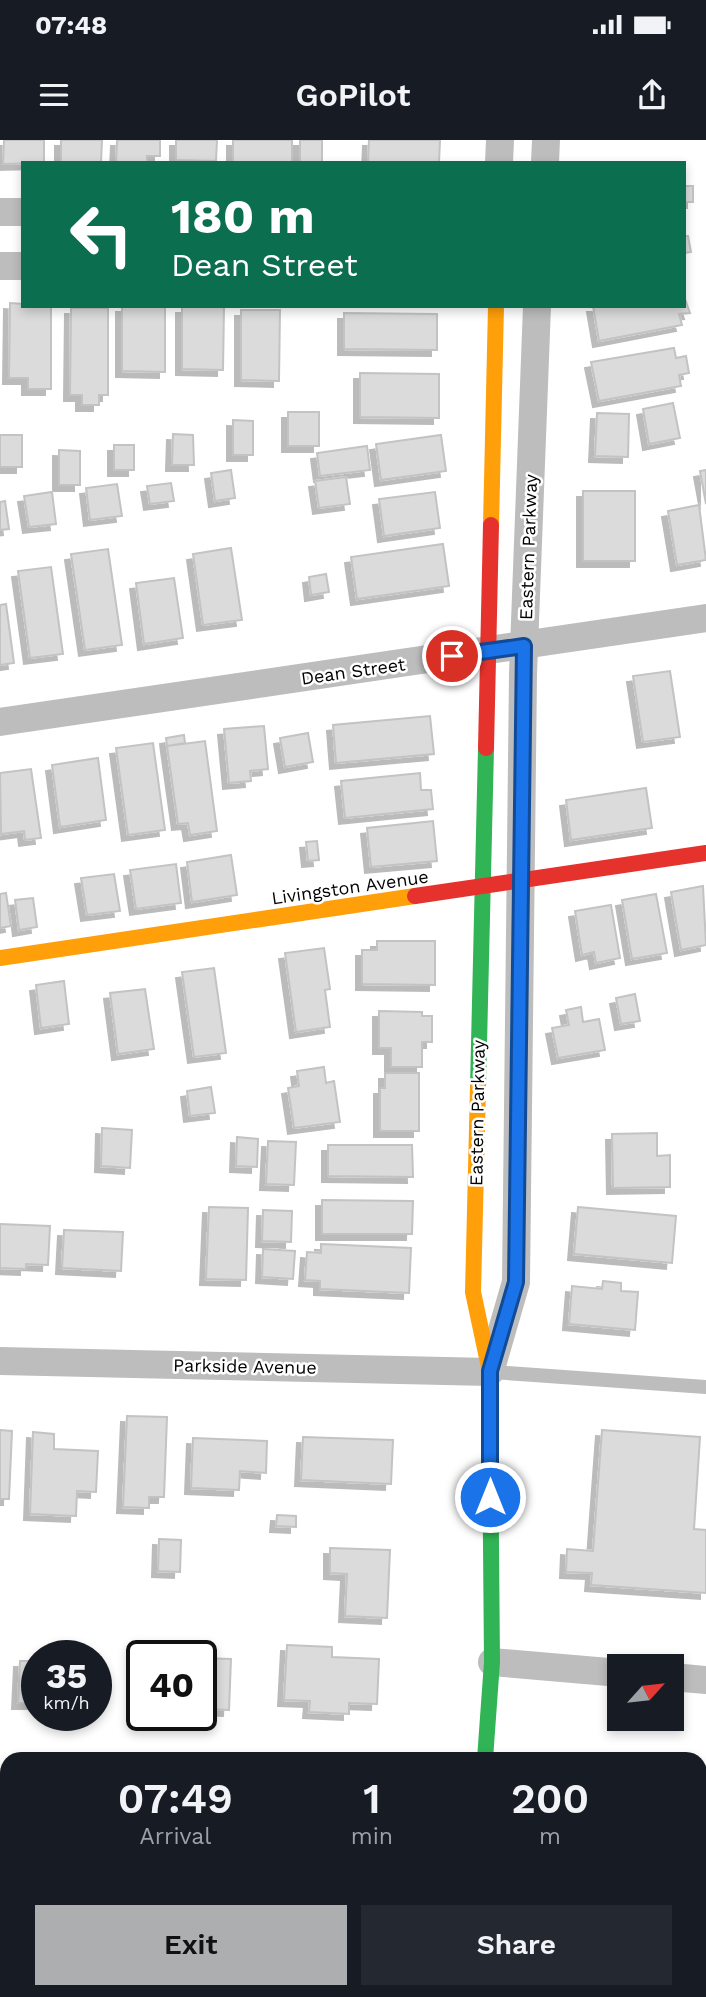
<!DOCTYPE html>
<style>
:root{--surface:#171b24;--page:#242831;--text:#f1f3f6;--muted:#9ea1a6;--accent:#adaeaf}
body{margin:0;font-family:"Work Sans",sans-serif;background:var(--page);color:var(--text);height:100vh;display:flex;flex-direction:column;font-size:26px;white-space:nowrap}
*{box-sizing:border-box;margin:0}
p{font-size:23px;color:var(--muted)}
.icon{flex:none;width:38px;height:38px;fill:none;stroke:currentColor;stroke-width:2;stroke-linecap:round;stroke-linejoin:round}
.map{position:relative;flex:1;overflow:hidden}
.panel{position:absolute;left:0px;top:1612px;width:707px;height:247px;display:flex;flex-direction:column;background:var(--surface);border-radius:21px 21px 0 0;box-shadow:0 4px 10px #0003}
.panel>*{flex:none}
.guide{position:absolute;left:21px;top:21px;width:665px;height:147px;border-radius:0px;box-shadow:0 4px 10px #0003;background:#0b6e4f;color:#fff;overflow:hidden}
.needle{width:46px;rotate:63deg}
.controls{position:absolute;left:607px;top:1514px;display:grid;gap:14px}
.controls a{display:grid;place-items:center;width:77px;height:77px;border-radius:0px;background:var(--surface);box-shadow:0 4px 10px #0003;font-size:35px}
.speed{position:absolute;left:21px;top:1500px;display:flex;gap:14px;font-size:35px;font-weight:700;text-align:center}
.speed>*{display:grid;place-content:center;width:91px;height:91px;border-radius:50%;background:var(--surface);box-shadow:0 4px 10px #0003;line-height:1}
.speed small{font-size:18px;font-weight:400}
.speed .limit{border:4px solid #111;border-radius:10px;background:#fff;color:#111}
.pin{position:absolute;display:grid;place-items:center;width:60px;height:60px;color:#fff;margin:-30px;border:4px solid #fff;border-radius:50%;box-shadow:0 2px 7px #0007}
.me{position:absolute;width:77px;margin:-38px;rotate:0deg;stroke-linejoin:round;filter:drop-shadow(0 0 5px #0008)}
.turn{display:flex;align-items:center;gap:24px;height:147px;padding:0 35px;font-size:32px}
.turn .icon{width:91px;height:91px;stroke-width:2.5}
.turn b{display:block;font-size:49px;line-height:60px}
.eta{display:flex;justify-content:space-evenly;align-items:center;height:119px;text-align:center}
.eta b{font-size:42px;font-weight:600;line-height:49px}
.action{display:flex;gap:14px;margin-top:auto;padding:14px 35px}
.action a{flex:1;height:80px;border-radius:0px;background:var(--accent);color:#111;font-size:28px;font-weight:600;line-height:80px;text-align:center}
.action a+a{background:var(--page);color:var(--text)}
.status{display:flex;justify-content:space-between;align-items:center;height:49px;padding:0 35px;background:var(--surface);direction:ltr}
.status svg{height:19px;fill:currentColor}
header{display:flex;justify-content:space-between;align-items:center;height:91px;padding:0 35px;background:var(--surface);font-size:32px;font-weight:600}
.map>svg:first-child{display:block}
.building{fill:#dbdbdb;stroke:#c3c3c3;stroke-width:2;filter:url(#shadow)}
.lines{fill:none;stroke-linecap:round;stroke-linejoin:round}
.lane{stroke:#bdbdbd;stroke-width:14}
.street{stroke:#bdbdbd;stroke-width:28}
.fast{stroke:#30b455;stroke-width:16}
.slow{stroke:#ff9f0a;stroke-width:16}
.jam{stroke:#e5322d;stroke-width:16}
.route-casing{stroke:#114b97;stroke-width:18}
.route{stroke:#1a73e8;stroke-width:12}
.labels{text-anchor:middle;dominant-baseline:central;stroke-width:5;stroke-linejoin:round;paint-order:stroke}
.street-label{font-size:18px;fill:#000;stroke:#fff}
</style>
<div class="status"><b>07:48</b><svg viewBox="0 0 49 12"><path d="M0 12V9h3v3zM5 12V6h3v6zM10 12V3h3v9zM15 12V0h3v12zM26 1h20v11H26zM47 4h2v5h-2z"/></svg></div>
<header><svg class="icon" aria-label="menu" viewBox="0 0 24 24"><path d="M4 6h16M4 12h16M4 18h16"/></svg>GoPilot<svg class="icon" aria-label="share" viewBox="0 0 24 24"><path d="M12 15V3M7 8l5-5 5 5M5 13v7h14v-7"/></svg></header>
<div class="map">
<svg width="706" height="1857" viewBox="0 0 706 1857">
<defs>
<filter id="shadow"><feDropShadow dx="-6" dy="6" stdDeviation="0" flood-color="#0004"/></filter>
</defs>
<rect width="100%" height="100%" fill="#fff"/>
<!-- building -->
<path class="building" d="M 4,0 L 44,0 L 44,23 L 3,24 Z
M 61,0 L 102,0 L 101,23 L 61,23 Z
M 117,0 L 160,0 L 160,16 L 147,16 L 147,23 L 116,23 Z
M 176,0 L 217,0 L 216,21 L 176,20 Z
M 233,0 L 292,0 L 292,23 L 233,22 Z
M 300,0 L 322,0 L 322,23 L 300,23 Z
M 369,0 L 440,0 L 439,23 L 368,23 Z
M 684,46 L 693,46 L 693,62 L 684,62 Z
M 684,96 L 688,96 L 691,112 L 684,113 Z
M 684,156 L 690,173 L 679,174 L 682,185 L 599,201 L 593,166 L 684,166 Z
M 10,163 L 51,166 L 51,249 L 28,249 L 28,238 L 9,238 Z
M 122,166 L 165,166 L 165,232 L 122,231 Z
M 182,167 L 224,167 L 223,230 L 182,229 Z
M 71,168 L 108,168 L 108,255 L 99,255 L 99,265 L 82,265 L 82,255 L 70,255 Z
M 241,170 L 280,170 L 279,241 L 241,240 Z
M 344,173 L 437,174 L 437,210 L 344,209 Z
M 674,208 L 676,218 L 686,216 L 689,233 L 679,235 L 681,246 L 599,261 L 591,222 Z
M 360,233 L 439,234 L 439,278 L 360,277 Z
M 673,263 L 680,298 L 649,304 L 643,269 Z
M 288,272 L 319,272 L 319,306 L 288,306 Z
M 597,273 L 629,274 L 628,317 L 595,316 Z
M 233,280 L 253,281 L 253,315 L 233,315 Z
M 173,294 L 193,295 L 194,325 L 172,325 Z
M 0,295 L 22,295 L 22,327 L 0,327 Z
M 441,295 L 446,331 L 381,340 L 376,304 Z
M 114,305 L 134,305 L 134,330 L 114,330 Z
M 367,306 L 370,330 L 320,336 L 317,313 Z
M 59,310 L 80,311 L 80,345 L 59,345 Z
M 231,330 L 235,358 L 215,361 L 211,333 Z
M 706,330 L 706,364 L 700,331 Z
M 346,337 L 350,364 L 319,368 L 315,341 Z
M 171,343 L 174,361 L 150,364 L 147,346 Z
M 117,344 L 122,376 L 90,380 L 86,348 Z
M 583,351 L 635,351 L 635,421 L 583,421 Z
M 52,352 L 56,384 L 29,387 L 24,356 Z
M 435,352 L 440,388 L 384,396 L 379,359 Z
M 5,361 L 9,389 L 0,390 L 0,362 Z
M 699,365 L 706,420 L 677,425 L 668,371 Z
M 443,404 L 449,446 L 357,459 L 351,417 Z
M 231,408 L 242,480 L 203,485 L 193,414 Z
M 108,409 L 122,505 L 85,510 L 71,414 Z
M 51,427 L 63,514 L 30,518 L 18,431 Z
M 326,434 L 329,452 L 311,455 L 309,437 Z
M 174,438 L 183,498 L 144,504 L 136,443 Z
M 6,464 L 14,523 L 0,525 L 0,465 Z
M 670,531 L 680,597 L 643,602 L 633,536 Z
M 430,576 L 434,614 L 336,623 L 333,585 Z
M 264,586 L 268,629 L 250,631 L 251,641 L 229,643 L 224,589 Z
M 308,593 L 313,622 L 285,627 L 280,598 Z
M 184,595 L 185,603 L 167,606 L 166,598 Z
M 205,601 L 217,691 L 190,695 L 188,683 L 178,684 L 167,606 Z
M 153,603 L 165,690 L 128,695 L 116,608 Z
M 98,618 L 106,680 L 60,687 L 52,625 Z
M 31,629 L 41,698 L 25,700 L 24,691 L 1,694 L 0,633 Z
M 420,633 L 421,650 L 431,650 L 433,669 L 345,678 L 341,641 Z
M 646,648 L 652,688 L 571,700 L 566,660 Z
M 433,681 L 437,721 L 371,727 L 367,688 Z
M 317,701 L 319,720 L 308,721 L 306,702 Z
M 231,715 L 237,755 L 192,762 L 187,722 Z
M 176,724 L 181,763 L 136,769 L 130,730 Z
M 114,734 L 120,771 L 87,775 L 81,738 Z
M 703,746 L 706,805 L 681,810 L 671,752 Z
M 6,753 L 11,786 L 0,788 L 0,754 Z
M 656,754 L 667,813 L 632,819 L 622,760 Z
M 33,758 L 37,787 L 19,790 L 15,760 Z
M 611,765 L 620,818 L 596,823 L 594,812 L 582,815 L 575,771 Z
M 377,801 L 435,801 L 435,845 L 362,844 L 362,810 L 377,810 Z
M 324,808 L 330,849 L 325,850 L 330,887 L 296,892 L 285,813 Z
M 214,828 L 226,913 L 194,917 L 182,832 Z
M 64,841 L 69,884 L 41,888 L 36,845 Z
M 145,849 L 154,909 L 118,914 L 110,853 Z
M 635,854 L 640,881 L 621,884 L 616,858 Z
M 581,867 L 583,882 L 599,879 L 605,910 L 558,918 L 552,888 L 569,885 L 566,870 Z
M 379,871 L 422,872 L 422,876 L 432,876 L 432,902 L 422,902 L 422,927 L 391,927 L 391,908 L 379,908 Z
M 324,927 L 326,943 L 334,941 L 340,982 L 294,988 L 288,948 L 299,946 L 297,931 Z
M 385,933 L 419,933 L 419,991 L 380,991 L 380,948 L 385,948 Z
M 211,947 L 215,973 L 190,976 L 187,951 Z
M 102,988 L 132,990 L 130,1028 L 101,1026 Z
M 657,993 L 657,1016 L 670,1015 L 670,1047 L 613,1048 L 612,994 Z
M 237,997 L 258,999 L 257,1027 L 236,1026 Z
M 268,1001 L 296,1002 L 294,1045 L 266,1044 Z
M 328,1005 L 412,1005 L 413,1037 L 328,1036 Z
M 322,1060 L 413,1061 L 412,1094 L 322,1094 Z
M 209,1067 L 248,1068 L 246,1140 L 206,1139 Z
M 578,1067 L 676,1076 L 672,1123 L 574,1114 Z
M 263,1070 L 292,1071 L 291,1102 L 262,1101 Z
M 0,1084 L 50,1086 L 48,1125 L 26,1124 L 26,1129 L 0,1128 Z
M 64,1090 L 123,1092 L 121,1131 L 62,1128 Z
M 321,1104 L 411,1108 L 409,1153 L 320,1149 L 320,1141 L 305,1140 L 307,1112 L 321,1113 Z
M 263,1109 L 295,1111 L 293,1139 L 262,1137 Z
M 603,1141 L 621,1143 L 621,1151 L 638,1152 L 635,1190 L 569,1184 L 572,1146 L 602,1149 Z
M 127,1276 L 167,1277 L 164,1357 L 149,1357 L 149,1368 L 123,1367 Z
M 0,1290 L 12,1291 L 9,1359 L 0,1359 Z
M 602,1290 L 700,1297 L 694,1389 L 706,1390 L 706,1453 L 591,1445 L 592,1433 L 566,1432 L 567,1409 L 593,1411 Z
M 33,1292 L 54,1294 L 54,1309 L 98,1311 L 96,1352 L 77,1351 L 76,1376 L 30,1374 Z
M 303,1297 L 393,1300 L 391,1344 L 301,1340 Z
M 193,1298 L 267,1301 L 266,1333 L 240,1331 L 239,1350 L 191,1348 Z
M 277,1375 L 296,1376 L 296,1387 L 276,1386 Z
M 159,1399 L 181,1400 L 180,1432 L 158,1431 Z
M 330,1408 L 390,1410 L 387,1478 L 345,1476 L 347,1434 L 330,1433 Z
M 287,1505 L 332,1507 L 332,1517 L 379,1519 L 377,1564 L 349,1563 L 349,1574 L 309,1572 L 310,1561 L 284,1560 Z
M 96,1517 L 101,1517 L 98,1566 L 96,1566 Z
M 201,1518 L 231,1519 L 229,1570 L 201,1569 Z
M 20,1521 L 37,1521 L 37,1563 L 18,1563 Z
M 97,1852 L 294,1852 L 301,1857 L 103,1857 Z"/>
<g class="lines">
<!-- lane -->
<path class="lane" d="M 492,1232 L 706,1247
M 700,1641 L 706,1642
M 700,1833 L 706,1827"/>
<!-- street -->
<path class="street" d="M 499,23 L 500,0
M 545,23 L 546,0
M 0,72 L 23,72
M 0,126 L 23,126
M 0,582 L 706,478
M 0,1221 L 490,1232 L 516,1142 L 523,534 L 537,166
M 492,1522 L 620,1533
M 672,1537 L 706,1540
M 0,1667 L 7,1667
M 470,1857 L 470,1852"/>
<!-- fast -->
<path class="fast" d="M 478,947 L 486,608
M 485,1619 L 492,1522 L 490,1289"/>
<!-- slow -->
<path class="slow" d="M 491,385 L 496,166
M 0,818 L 415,756
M 478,947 L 473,1152 L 490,1232 L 490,1289"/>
<!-- jam -->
<path class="jam" d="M 486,608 L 491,385
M 415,756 L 706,713"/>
</g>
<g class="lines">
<!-- route casing -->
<g class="route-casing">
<path id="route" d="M 452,516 L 524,506 L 516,1142 L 490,1231 L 490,1357"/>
</g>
<!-- route -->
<use href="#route" class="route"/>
</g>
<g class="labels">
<!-- street labels -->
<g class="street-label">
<text transform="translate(528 407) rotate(-88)">Eastern Parkway</text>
<text transform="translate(353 531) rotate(-8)">Dean Street</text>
<text transform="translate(350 747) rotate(-8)">Livingston Avenue</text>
<text transform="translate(477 973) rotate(-89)">Eastern Parkway</text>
<text transform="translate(245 1226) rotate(1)">Parkside Avenue</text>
</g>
</g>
</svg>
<div class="controls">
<a><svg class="needle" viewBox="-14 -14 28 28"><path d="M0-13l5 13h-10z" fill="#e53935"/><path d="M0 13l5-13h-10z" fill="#9ea1a6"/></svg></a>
</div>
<div class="speed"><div>35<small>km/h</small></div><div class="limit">40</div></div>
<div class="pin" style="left:452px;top:516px;background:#d93025"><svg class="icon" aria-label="arrive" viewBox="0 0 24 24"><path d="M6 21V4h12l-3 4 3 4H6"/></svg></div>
<svg class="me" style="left:490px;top:1357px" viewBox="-20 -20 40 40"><circle r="17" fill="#1a73e8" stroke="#fff" stroke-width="3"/><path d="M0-11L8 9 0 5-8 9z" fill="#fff"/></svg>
<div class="guide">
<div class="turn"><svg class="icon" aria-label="left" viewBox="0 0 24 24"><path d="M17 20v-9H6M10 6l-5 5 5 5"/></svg><div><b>180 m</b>Dean Street</div></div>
</div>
<section class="panel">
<div class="eta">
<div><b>07:49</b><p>Arrival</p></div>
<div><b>1</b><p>min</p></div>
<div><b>200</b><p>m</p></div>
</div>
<div class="action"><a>Exit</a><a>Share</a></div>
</section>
</div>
